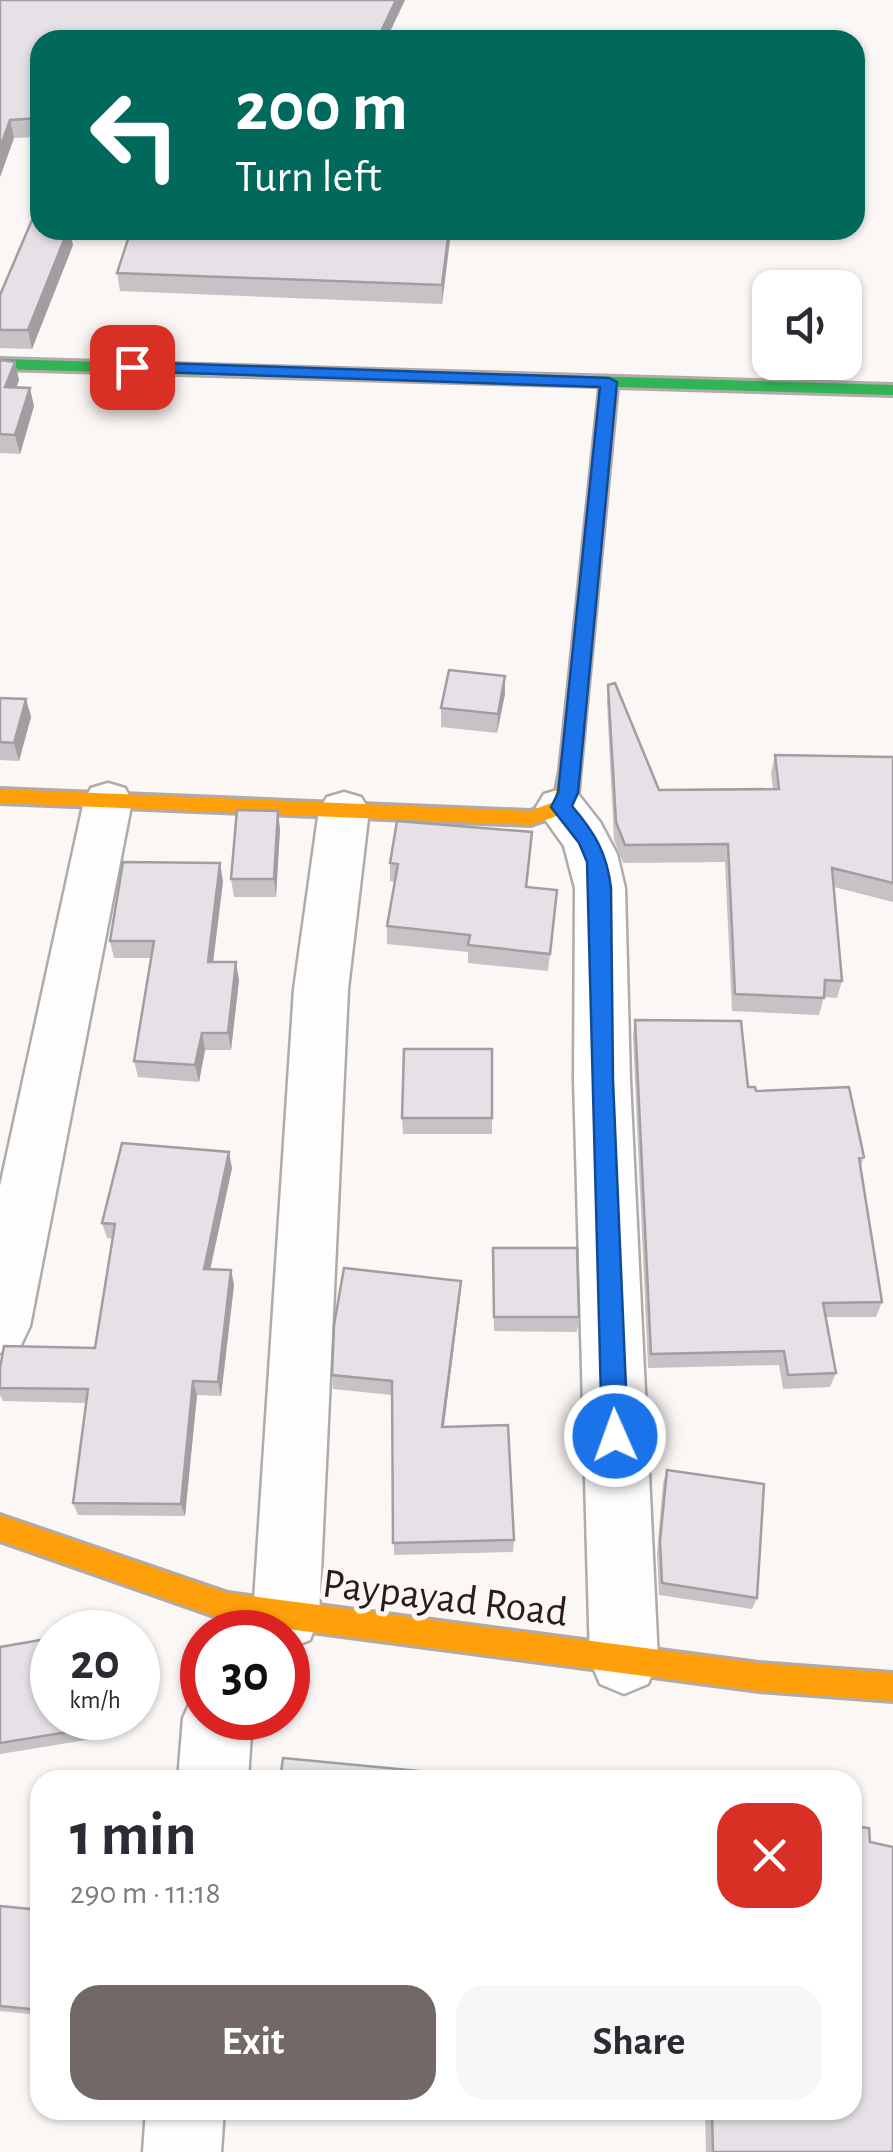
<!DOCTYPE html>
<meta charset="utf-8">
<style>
:root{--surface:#fff;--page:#f7f7f7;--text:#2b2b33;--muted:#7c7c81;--accent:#726966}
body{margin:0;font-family:"Alegreya Sans",sans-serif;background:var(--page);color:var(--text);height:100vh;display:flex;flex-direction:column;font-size:38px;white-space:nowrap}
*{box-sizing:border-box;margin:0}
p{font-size:32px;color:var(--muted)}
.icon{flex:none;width:55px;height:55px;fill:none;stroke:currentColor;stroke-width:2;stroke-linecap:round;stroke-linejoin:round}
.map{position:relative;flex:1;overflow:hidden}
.side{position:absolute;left:30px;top:1770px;width:832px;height:350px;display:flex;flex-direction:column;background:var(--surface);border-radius:30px;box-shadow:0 2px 8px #0004}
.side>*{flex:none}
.hud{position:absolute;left:30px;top:30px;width:835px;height:210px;border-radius:30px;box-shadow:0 2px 8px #0004;background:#00695c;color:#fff;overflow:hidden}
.controls{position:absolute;left:752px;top:270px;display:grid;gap:20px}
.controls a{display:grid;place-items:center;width:110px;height:110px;border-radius:20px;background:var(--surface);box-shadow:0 2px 8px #0004;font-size:50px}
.speed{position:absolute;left:30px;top:1610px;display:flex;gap:20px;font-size:50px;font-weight:700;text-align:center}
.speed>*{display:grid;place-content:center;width:130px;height:130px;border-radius:50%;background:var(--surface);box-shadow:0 2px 8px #0004;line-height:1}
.speed small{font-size:25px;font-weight:400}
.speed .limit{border:15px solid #d22;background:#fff;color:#111}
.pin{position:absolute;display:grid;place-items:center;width:85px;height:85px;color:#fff;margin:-42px;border-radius:20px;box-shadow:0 5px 15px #0006}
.me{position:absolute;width:110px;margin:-55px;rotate:358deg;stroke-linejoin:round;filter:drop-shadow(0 0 8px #0008)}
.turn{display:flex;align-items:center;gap:35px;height:210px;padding:0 40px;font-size:45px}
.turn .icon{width:130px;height:130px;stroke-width:2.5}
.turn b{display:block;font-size:70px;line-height:85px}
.round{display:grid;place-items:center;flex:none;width:105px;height:105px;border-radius:30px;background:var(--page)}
.headline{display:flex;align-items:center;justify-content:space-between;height:170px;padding:0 40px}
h1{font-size:60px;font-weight:600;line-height:75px}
.action{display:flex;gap:20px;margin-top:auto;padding:20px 40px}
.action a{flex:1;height:115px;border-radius:30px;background:var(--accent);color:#fff;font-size:40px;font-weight:600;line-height:115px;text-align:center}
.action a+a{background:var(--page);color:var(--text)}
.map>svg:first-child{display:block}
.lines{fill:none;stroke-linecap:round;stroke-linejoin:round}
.street-casing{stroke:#b1aaa7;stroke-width:5}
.fast-casing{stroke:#b1aaa7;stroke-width:6}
.slow-casing{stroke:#b1aaa7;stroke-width:6}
.street{fill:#fefefe;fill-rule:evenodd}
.fast{fill:#30b455;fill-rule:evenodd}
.slow{fill:#ff9f0a;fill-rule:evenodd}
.wall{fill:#c6c2c6}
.shaded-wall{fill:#a19ea1}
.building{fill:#e6e1e6;stroke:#a19ea1;stroke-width:2.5}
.route{fill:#1a73e8;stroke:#114b97;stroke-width:2.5}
.labels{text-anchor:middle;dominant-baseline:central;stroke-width:10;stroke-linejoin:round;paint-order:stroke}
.near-street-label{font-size:42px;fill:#291d19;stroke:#fdf6f3}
</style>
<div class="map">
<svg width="893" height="2152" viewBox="0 0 893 2152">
<rect width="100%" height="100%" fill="#fbf7f5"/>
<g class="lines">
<!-- street casing -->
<g class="street-casing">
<path id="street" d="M 108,783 L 125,788 L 132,801 L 30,1326 L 21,1345 L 0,1353 L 0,1186 L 84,801 L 91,788 Z
M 561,789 L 578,794 L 600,822 L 617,854 L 625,888 L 630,1080 L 658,1660 L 648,1684 L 624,1694 L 600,1684 L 590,1660 L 574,1080 L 575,888 L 564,846 L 536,807 L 544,794 Z
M 344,792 L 361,797 L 369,810 L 348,989 L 319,1616 L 310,1640 L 288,1649 L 288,1632 L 259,1632 L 253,1616 L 294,989 L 319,810 L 327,797 Z
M 202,1690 L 202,1718 L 252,1718 L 248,1780 L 178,1780 L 183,1718 L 194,1694 Z
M 146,2110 L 224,2110 L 221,2152 L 143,2152 Z"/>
</g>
<!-- fast casing -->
<g class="fast-casing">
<path id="fast" d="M 0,359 L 893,385 L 893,395 L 617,387 L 580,770 L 570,777 L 560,770 L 600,386 L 0,369 Z"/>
</g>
<!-- slow casing -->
<g class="slow-casing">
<path id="slow" d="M 570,763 L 580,770 L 578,793 L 568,812 L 531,825 L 0,803 L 0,789 L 530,811 L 554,802 L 560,770 Z
M 0,1515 L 228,1593 L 759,1663 L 893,1673 L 893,1701 L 759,1691 L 228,1621 L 0,1541 Z"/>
</g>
<!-- street -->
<use href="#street" class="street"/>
<!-- fast -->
<use href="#fast" class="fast"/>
<!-- slow -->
<use href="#slow" class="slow"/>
</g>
<!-- wall -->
<path class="wall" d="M 0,0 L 405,0 L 386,40 L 40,40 L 40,137 L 14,138 L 0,177 Z
M 131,230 L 450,230 L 442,304 L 120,291 L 117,273 Z
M 73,245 L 32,349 L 0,348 L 0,295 Z
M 0,360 L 15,362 L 19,380 L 17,387 L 34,406 L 20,454 L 0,453 Z
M 505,676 L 505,694 L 497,733 L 441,727 L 441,708 Z
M 608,685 L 659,790 L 773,789 L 771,773 L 775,755 L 893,757 L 893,902 L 834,887 L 842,981 L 837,998 L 824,997 L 819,1015 L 732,1011 L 725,862 L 623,863 L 614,840 L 607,703 Z
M 0,698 L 26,699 L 31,717 L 19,761 L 0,760 Z
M 280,829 L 276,897 L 234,897 L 231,879 Z
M 531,850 L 527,887 L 557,890 L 548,971 L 468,963 L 468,952 L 387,944 L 387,926 L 395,882 L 390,881 L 390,863 Z
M 223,881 L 213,962 L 239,980 L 231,1050 L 205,1050 L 199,1082 L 138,1077 L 134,1061 L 151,958 L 114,958 L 110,941 Z
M 635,1020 L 864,1157 L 860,1169 L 882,1302 L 876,1317 L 826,1317 L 836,1373 L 830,1387 L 783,1389 L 779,1365 L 648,1368 L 633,1036 Z
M 402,1118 L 492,1118 L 492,1134 L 403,1134 Z
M 232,1168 L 210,1270 L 231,1270 L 234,1285 L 221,1396 L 197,1395 L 185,1516 L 78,1515 L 73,1503 L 86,1403 L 3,1401 L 0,1395 L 0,1368 L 95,1348 L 112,1239 L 107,1238 L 102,1223 Z
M 493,1248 L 579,1317 L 577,1332 L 494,1331 Z
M 461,1281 L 460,1296 L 444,1427 L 514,1540 L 513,1552 L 394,1555 L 392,1395 L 333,1389 L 332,1375 Z
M 667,1470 L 757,1598 L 752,1609 L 659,1595 L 657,1553 L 663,1483 Z
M 0,1647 L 52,1718 L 116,1718 L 117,1735 L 0,1754 Z
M 0,1906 L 40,1910 L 40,2015 L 0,2011 Z
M 705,2110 L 852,2110 L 893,2152 L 706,2152 Z"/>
<!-- shaded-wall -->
<path class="shaded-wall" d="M 396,0 L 405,0 L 386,40 L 377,40 Z
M 10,120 L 14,138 L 0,177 L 0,148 Z
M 68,230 L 70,230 L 73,245 L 32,349 L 28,330 Z
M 449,230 L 450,240 L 442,304 L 442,285 Z
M 15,362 L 19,380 L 9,405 L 5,387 Z
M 30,388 L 34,406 L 20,454 L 15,435 Z
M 505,676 L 505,694 L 497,733 L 498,714 Z
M 26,699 L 31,717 L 19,761 L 14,743 Z
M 278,811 L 280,829 L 276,897 L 274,879 Z
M 220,863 L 223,881 L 211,979 L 208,962 Z
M 236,962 L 239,980 L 231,1050 L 228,1033 Z
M 202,1033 L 205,1050 L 199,1082 L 195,1065 Z
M 229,1152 L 232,1168 L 207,1284 L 204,1269 Z
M 231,1270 L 234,1285 L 221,1396 L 218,1382 Z
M 461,1281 L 460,1296 L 442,1440 L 442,1427 Z
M 193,1381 L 197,1395 L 185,1516 L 181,1504 Z
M 111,1718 L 116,1718 L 117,1735 L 111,1725 Z"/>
<!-- building -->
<path class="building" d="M 0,0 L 396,0 L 377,40 L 40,40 L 40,118 L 10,120 L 0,148 Z
M 35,213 L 40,215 L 40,230 L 68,230 L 28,330 L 0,330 L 0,295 Z
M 131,230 L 449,230 L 442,285 L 117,273 Z
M 0,360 L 15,362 L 5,387 L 30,388 L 15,435 L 0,434 Z
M 449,670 L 505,676 L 498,714 L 441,708 Z
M 615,683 L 659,790 L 779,789 L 775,755 L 893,757 L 893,883 L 832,868 L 842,981 L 825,980 L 824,998 L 735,994 L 728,844 L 625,845 L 616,822 L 608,685 Z
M 0,698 L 26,699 L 14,743 L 0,742 Z
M 237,810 L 278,811 L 274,879 L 231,879 Z
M 397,821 L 532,832 L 526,887 L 557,890 L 550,954 L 468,945 L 470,935 L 387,926 L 398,864 L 390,863 Z
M 123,862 L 220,863 L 208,962 L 236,962 L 228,1033 L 202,1033 L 195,1065 L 134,1061 L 154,941 L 110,941 Z
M 635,1020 L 741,1021 L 748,1087 L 755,1087 L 756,1091 L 849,1087 L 864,1157 L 859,1158 L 882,1302 L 823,1303 L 836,1373 L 788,1375 L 784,1351 L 651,1354 Z
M 404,1049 L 492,1049 L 492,1118 L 402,1118 Z
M 122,1143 L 229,1152 L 204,1269 L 231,1270 L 218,1382 L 193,1381 L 181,1504 L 73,1503 L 88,1389 L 0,1388 L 0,1368 L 4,1346 L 95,1348 L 115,1224 L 102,1223 Z
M 493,1248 L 577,1248 L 579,1317 L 494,1317 Z
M 344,1268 L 461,1281 L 442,1427 L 508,1425 L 514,1540 L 393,1543 L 392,1381 L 332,1375 L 334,1325 Z
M 667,1470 L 764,1484 L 757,1598 L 662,1583 L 660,1541 Z
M 107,1629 L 107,1632 L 85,1632 Z
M 52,1638 L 52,1718 L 111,1718 L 111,1725 L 0,1743 L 0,1647 Z
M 283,1758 L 513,1780 L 280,1780 Z
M 852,1826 L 869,1828 L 870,1842 L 893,1847 L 893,2152 L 713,2152 L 712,2110 L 852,2110 Z
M 0,1906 L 40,1910 L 40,2010 L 0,2006 Z"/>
<!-- route -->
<path class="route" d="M 132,362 L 609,378 L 617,382 L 578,793 L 572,806 C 595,833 607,853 611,888 L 613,1080 L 628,1436 L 624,1444 L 615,1448 L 606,1444 L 602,1436 L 587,862 L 579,843 L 551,807 L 558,793 L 600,387 L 127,371 L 124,367 Z"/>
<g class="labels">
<!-- near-street labels -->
<g class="near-street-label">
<text transform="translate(445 1598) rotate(7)">Paypayad Road</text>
</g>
</g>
</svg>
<div class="controls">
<a><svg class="icon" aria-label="sound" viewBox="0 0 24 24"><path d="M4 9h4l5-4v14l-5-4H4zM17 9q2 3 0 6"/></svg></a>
</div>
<div class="speed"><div>20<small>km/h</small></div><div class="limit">30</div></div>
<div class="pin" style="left:132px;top:367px;background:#d93025"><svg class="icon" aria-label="arrive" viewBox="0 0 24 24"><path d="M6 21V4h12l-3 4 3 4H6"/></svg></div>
<svg class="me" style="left:615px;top:1436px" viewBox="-20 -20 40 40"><circle r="17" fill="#1a73e8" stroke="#fff" stroke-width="3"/><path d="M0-11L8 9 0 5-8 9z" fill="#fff"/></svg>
<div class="hud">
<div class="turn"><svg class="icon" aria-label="left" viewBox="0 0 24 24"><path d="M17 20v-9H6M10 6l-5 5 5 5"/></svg><div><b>200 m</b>Turn left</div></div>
</div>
<section class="side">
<div class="headline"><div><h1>1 min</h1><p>290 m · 11:18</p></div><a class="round" style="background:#d93025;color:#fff"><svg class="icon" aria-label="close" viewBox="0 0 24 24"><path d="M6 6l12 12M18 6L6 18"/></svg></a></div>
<div class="action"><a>Exit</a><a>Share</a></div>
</section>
</div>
